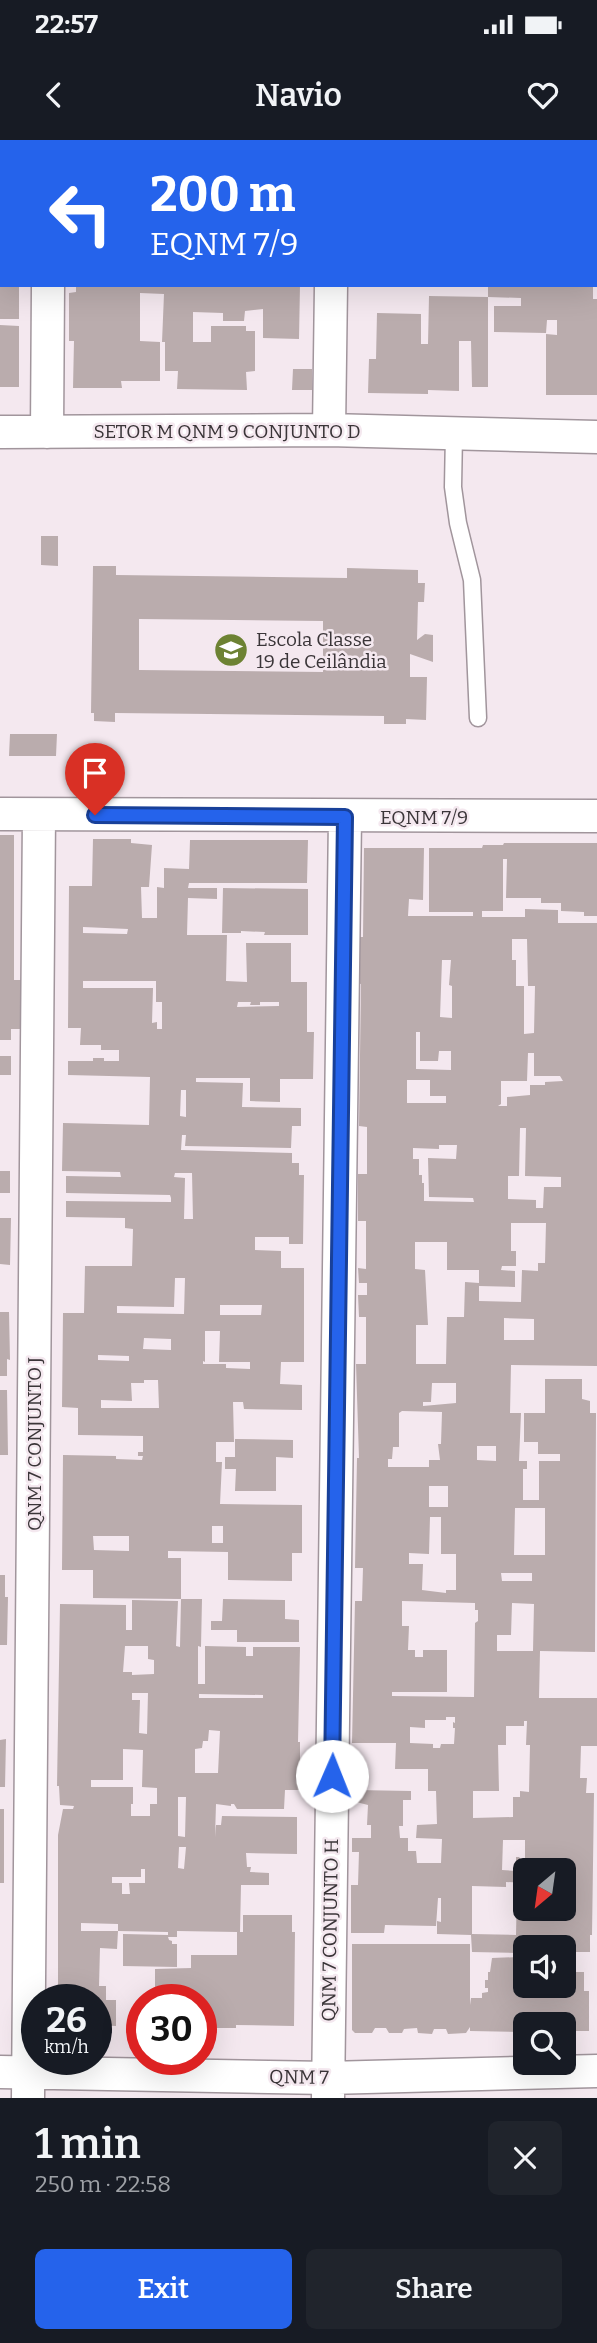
<!DOCTYPE html>
<meta charset="utf-8">
<style>
:root{--surface:#171b24;--page:#20242c;--text:#f1f3f6;--muted:#9ea1a6;--accent:#2563eb}
body{margin:0;font-family:Bitter,serif;background:var(--page);color:var(--text);height:100vh;display:flex;flex-direction:column;font-size:26px;white-space:nowrap}
*{box-sizing:border-box;margin:0}
p{font-size:23px;color:var(--muted)}
.icon{flex:none;width:38px;height:38px;fill:none;stroke:currentColor;stroke-width:2;stroke-linecap:round;stroke-linejoin:round}
.map{position:relative;height:1958px;overflow:hidden}
.panel{display:flex;flex-direction:column;background:var(--surface);flex:1}
.panel>*{flex:none}
.guide{position:absolute;left:0px;top:0px;width:598px;height:147px;box-shadow:0 7px 28px #0002;background:#2563eb;color:#fff;overflow:hidden}
.needle{width:46px;rotate:209deg}
.fabs{position:absolute;left:513px;top:1718px;display:grid;gap:14px}
.fabs a{display:grid;place-items:center;width:63px;height:63px;border-radius:10px;background:var(--surface);box-shadow:0 7px 28px #0002;font-size:35px}
.speed{position:absolute;left:21px;top:1844px;display:flex;gap:14px;font-size:35px;font-weight:700;text-align:center}
.speed>*{display:grid;place-content:center;width:91px;height:91px;border-radius:50%;background:var(--surface);box-shadow:0 7px 28px #0002;line-height:1}
.speed small{font-size:18px;font-weight:400}
.speed .limit{border:10px solid #d22;background:#fff;color:#111}
.pin{position:absolute;display:grid;place-items:center;width:60px;height:60px;color:#fff;margin:-72px -30px;border-radius:50% 50% 50% 0;rotate:-45deg;box-shadow:0 0 7px #0007}
.pin .icon{rotate:45deg}
.me{position:absolute;width:77px;margin:-38px;rotate:1deg;stroke-linejoin:round;filter:drop-shadow(0 0 5px #0008)}
.turn{display:flex;align-items:center;gap:24px;height:147px;padding:0 35px;font-size:32px}
.turn .icon{width:91px;height:91px;stroke-width:2.5}
.turn b{display:block;font-size:49px;line-height:60px}
.round{display:grid;place-items:center;flex:none;width:74px;height:74px;border-radius:10px;background:var(--page)}
.overview{display:flex;align-items:center;justify-content:space-between;height:119px;padding:0 35px}
h1{font-size:42px;font-weight:600;line-height:52px}
.primary-button{display:flex;gap:14px;margin-top:auto;padding:14px 35px}
.primary-button a{flex:1;height:80px;border-radius:10px;background:var(--accent);color:#fff;font-size:28px;font-weight:600;line-height:80px;text-align:center}
.primary-button a+a{background:var(--page);color:var(--text)}
.status{display:flex;justify-content:space-between;align-items:center;height:49px;padding:0 35px;background:var(--surface);direction:ltr}
.status svg{height:19px;fill:currentColor}
header{display:flex;justify-content:space-between;align-items:center;height:91px;padding:0 35px;background:var(--surface);font-size:32px;font-weight:600}
.map>svg:first-child{display:block}
.building{fill:#baacad;fill-rule:evenodd}
.lines{fill:none;stroke-linecap:round;stroke-linejoin:round}
.service-casing{stroke:#a1959c;stroke-width:19}
.minor-casing{stroke:#a1959c;stroke-width:35}
.service{stroke:#fff;stroke-width:16}
.minor{stroke:#fff;stroke-width:32}
.route-casing{stroke:#184099;stroke-width:18}
.route{stroke:#2563eb;stroke-width:12}
.labels{text-anchor:middle;dominant-baseline:central;stroke-width:5;stroke-linejoin:round;paint-order:stroke}
.street-label{font-size:19px;fill:#3a3538;stroke:#f4e8ef}
.poi-label{font-size:19px;fill:#3a3538;stroke:#f4e8ef;text-anchor:start}
</style>
<div class="status"><b>22:57</b><svg viewBox="0 0 49 12"><path d="M0 12V9h3v3zM5 12V6h3v6zM10 12V3h3v9zM15 12V0h3v12zM26 1h20v11H26zM47 4h2v5h-2z"/></svg></div>
<header><svg class="icon" aria-label="back" viewBox="0 0 24 24"><path d="M15 5l-7 7 7 7"/></svg>Navio<svg class="icon" aria-label="heart" viewBox="0 0 24 24"><path d="M12 20l-8-8c-3-5 5-10 8-4 3-6 11-1 8 4z"/></svg></header>
<div class="map">
<svg width="597" height="1958" viewBox="0 0 597 1958">
<rect width="100%" height="100%" fill="#f4e8ef"/>
<!-- building -->
<path class="building" d="M 0,145 L 19,145 L 19,179 L 0,179 Z
M 76,145 L 300,145 L 299,199 L 263,198 L 263,169 L 245,171 L 244,181 L 223,181 L 223,173 L 193,172 L 193,202 L 211,202 L 211,186 L 246,186 L 246,191 L 255,191 L 255,231 L 246,232 L 247,250 L 177,249 L 178,231 L 165,231 L 165,202 L 162,202 L 164,154 L 140,153 L 140,201 L 160,202 L 160,241 L 121,241 L 122,248 L 73,248 L 74,201 L 69,201 L 69,153 L 76,152 Z
M 488,145 L 593,145 L 593,159 L 597,159 L 597,255 L 546,255 L 546,194 L 557,195 L 557,180 L 547,180 L 546,193 L 494,192 L 494,166 L 521,166 L 521,158 L 488,157 Z
M 429,156 L 488,157 L 488,247 L 472,247 L 471,201 L 459,201 L 459,251 L 428,250 L 428,254 L 368,253 L 369,219 L 376,219 L 377,173 L 421,174 L 421,204 L 428,204 Z
M 0,185 L 19,186 L 19,247 L 0,247 Z
M 293,229 L 312,229 L 312,250 L 292,250 Z
M 41,396 L 58,396 L 58,426 L 41,425 Z
M 93,426 L 116,426 L 116,435 L 347,438 L 347,428 L 418,430 L 418,443 L 425,443 L 424,462 L 418,462 L 417,500 L 425,494 L 433,495 L 433,522 L 410,514 L 410,537 L 427,537 L 426,580 L 406,579 L 406,584 L 384,584 L 384,576 L 115,573 L 115,582 L 94,581 L 94,573 L 91,573 ZM 139,479 L 323,481 L 323,532 L 139,530 Z
M 10,594 L 57,594 L 56,616 L 9,616 Z
M 0,695 L 14,695 L 14,840 L 22,840 L 21,889 L 11,889 L 11,900 L 0,900 Z
M 93,699 L 131,699 L 131,703 L 152,705 L 149,747 L 141,747 L 142,778 L 157,778 L 157,747 L 164,748 L 164,728 L 189,729 L 190,700 L 308,700 L 307,743 L 189,743 L 188,748 L 217,748 L 217,759 L 188,758 L 187,795 L 227,795 L 226,841 L 247,842 L 246,803 L 291,803 L 291,842 L 307,842 L 307,892 L 314,892 L 313,939 L 280,939 L 280,962 L 250,961 L 250,938 L 196,938 L 196,942 L 243,943 L 242,967 L 301,968 L 301,986 L 292,986 L 291,1008 L 185,1006 L 186,995 L 182,995 L 181,1010 L 292,1013 L 292,1023 L 299,1023 L 299,1035 L 304,1035 L 303,1104 L 289,1104 L 289,1097 L 255,1097 L 255,1110 L 281,1111 L 281,1128 L 304,1128 L 304,1222 L 281,1222 L 280,1244 L 302,1245 L 302,1270 L 244,1269 L 243,1262 L 233,1262 L 234,1302 L 216,1302 L 216,1322 L 222,1322 L 220,1364 L 302,1365 L 302,1413 L 292,1413 L 292,1441 L 228,1440 L 228,1412 L 168,1411 L 168,1418 L 181,1418 L 181,1459 L 93,1458 L 93,1430 L 62,1430 L 63,1315 L 116,1316 L 116,1319 L 142,1320 L 143,1316 L 138,1316 L 138,1312 L 143,1312 L 143,1296 L 78,1295 L 78,1268 L 62,1267 L 63,1173 L 84,1173 L 85,1126 L 132,1126 L 133,1089 L 125,1088 L 125,1078 L 66,1077 L 66,1061 L 171,1062 L 171,1058 L 170,1055 L 66,1053 L 66,1036 L 121,1037 L 120,1032 L 62,1031 L 63,983 L 149,985 L 150,937 L 68,935 L 68,921 L 93,921 L 93,918 L 104,918 L 104,921 L 119,921 L 119,910 L 101,910 L 101,905 L 80,905 L 81,888 L 68,888 L 69,746 L 92,746 ZM 83,787 L 128,789 L 127,794 L 83,793 ZM 83,841 L 156,841 L 156,862 L 162,862 L 162,889 L 157,889 L 157,882 L 152,883 L 153,848 L 83,848 ZM 238,862 L 251,862 L 250,865 L 260,865 L 260,862 L 279,862 L 279,866 L 237,867 ZM 181,950 L 186,950 L 186,977 L 180,976 ZM 175,1033 L 192,1033 L 193,1079 L 184,1079 L 185,1038 L 174,1037 ZM 175,1138 L 185,1138 L 184,1174 L 117,1173 L 117,1166 L 174,1167 ZM 220,1165 L 262,1165 L 261,1175 L 220,1175 ZM 205,1191 L 220,1191 L 219,1222 L 250,1222 L 250,1229 L 226,1228 L 226,1224 L 203,1224 L 203,1221 L 205,1222 ZM 144,1198 L 171,1199 L 171,1210 L 143,1209 ZM 98,1215 L 129,1216 L 129,1221 L 98,1220 ZM 144,1240 L 158,1240 L 159,1268 L 101,1268 L 101,1260 L 132,1261 L 131,1243 L 144,1243 ZM 212,1386 L 223,1386 L 223,1403 L 212,1403 ZM 93,1396 L 129,1396 L 129,1411 L 94,1410 Z
M 504,703 L 597,703 L 597,776 L 584,776 L 584,772 L 561,771 L 561,763 L 541,763 L 541,758 L 506,758 L 507,719 L 503,719 L 503,771 L 482,771 L 482,777 L 525,777 L 525,769 L 558,770 L 558,783 L 597,783 L 597,1226 L 511,1225 L 510,1273 L 521,1273 L 519,1321 L 527,1321 L 527,1329 L 523,1329 L 523,1360 L 539,1360 L 539,1321 L 560,1321 L 560,1314 L 538,1314 L 538,1302 L 524,1302 L 524,1273 L 545,1273 L 545,1239 L 582,1239 L 582,1259 L 590,1261 L 590,1273 L 596,1273 L 595,1512 L 540,1511 L 539,1558 L 597,1558 L 597,1606 L 581,1606 L 580,1638 L 587,1638 L 586,1653 L 594,1653 L 592,1795 L 590,1795 L 590,1812 L 569,1812 L 569,1819 L 564,1819 L 564,1808 L 525,1808 L 525,1846 L 564,1846 L 564,1832 L 584,1832 L 584,1851 L 589,1851 L 589,1891 L 564,1891 L 564,1885 L 525,1885 L 525,1892 L 470,1891 L 470,1887 L 466,1893 L 448,1894 L 446,1889 L 434,1889 L 432,1894 L 418,1893 L 417,1888 L 404,1889 L 402,1893 L 389,1893 L 386,1888 L 375,1888 L 372,1893 L 355,1893 L 352,1890 L 352,1804 L 470,1804 L 470,1865 L 471,1858 L 482,1858 L 482,1853 L 488,1852 L 488,1848 L 485,1848 L 485,1840 L 488,1840 L 488,1832 L 490,1832 L 492,1818 L 520,1817 L 519,1813 L 472,1812 L 471,1795 L 437,1794 L 437,1781 L 441,1782 L 441,1758 L 438,1758 L 436,1786 L 385,1785 L 384,1793 L 351,1793 L 351,1745 L 358,1745 L 359,1712 L 352,1712 L 352,1698 L 371,1698 L 371,1685 L 367,1685 L 368,1665 L 356,1662 L 356,1650 L 411,1651 L 411,1660 L 403,1660 L 403,1686 L 399,1686 L 400,1698 L 408,1698 L 408,1711 L 416,1711 L 417,1723 L 441,1723 L 442,1699 L 416,1698 L 417,1685 L 437,1684 L 436,1651 L 428,1651 L 428,1629 L 395,1629 L 396,1603 L 352,1603 L 355,1461 L 362,1461 L 363,1428 L 355,1428 L 357,1318 L 359,1318 L 356,1224 L 366,1224 L 366,1177 L 359,1177 L 358,1155 L 367,1155 L 367,1143 L 359,1143 L 358,1128 L 366,1129 L 366,1081 L 358,1081 L 358,1034 L 367,1034 L 367,987 L 359,986 L 361,844 L 354,843 L 355,797 L 363,797 L 364,708 L 424,708 L 423,760 L 409,759 L 408,776 L 473,776 L 473,772 L 429,772 L 429,708 L 482,708 L 483,705 L 503,705 ZM 512,799 L 527,799 L 528,846 L 535,846 L 534,893 L 524,894 L 524,846 L 516,846 L 516,820 L 512,820 ZM 442,820 L 451,820 L 449,845 L 452,846 L 452,878 L 440,877 ZM 416,892 L 420,892 L 420,921 L 438,921 L 439,911 L 451,911 L 451,930 L 416,929 ZM 528,913 L 534,913 L 534,936 L 560,936 L 563,941 L 545,942 L 545,945 L 530,945 L 530,955 L 507,957 L 507,966 L 498,966 L 501,964 L 501,941 L 527,941 ZM 407,940 L 430,940 L 430,956 L 446,956 L 446,963 L 407,963 ZM 520,988 L 526,988 L 525,1036 L 561,1037 L 561,1047 L 544,1047 L 543,1068 L 536,1068 L 536,1060 L 508,1059 L 508,1036 L 519,1036 ZM 439,1005 L 457,1005 L 456,1019 L 428,1018 L 429,1057 L 473,1058 L 474,1062 L 424,1061 L 424,1043 L 422,1043 L 422,1035 L 419,1035 L 419,1019 L 413,1019 L 413,1008 L 439,1009 ZM 511,1083 L 546,1083 L 545,1123 L 538,1123 L 538,1131 L 522,1130 L 521,1162 L 479,1161 L 479,1146 L 515,1147 L 515,1131 L 501,1130 L 502,1126 L 516,1126 L 516,1111 L 511,1111 ZM 415,1102 L 447,1102 L 447,1130 L 479,1130 L 479,1143 L 465,1142 L 464,1177 L 447,1177 L 446,1224 L 416,1224 L 416,1185 L 428,1185 L 425,1130 L 415,1129 ZM 504,1178 L 534,1179 L 534,1200 L 504,1200 ZM 432,1243 L 456,1243 L 456,1263 L 423,1266 L 423,1262 L 431,1262 ZM 402,1271 L 442,1272 L 441,1304 L 438,1304 L 440,1320 L 429,1320 L 429,1327 L 388,1327 L 388,1319 L 392,1319 L 393,1307 L 399,1307 L 399,1273 ZM 477,1306 L 496,1306 L 496,1321 L 477,1320 ZM 429,1346 L 448,1346 L 448,1367 L 429,1367 ZM 515,1368 L 545,1368 L 545,1415 L 514,1415 ZM 430,1377 L 441,1377 L 441,1414 L 456,1414 L 456,1450 L 446,1450 L 446,1453 L 422,1450 L 423,1424 L 409,1424 L 409,1413 L 429,1414 ZM 501,1433 L 532,1433 L 532,1441 L 502,1441 ZM 402,1461 L 475,1463 L 475,1470 L 478,1470 L 478,1481 L 475,1483 L 474,1557 L 392,1556 L 392,1552 L 447,1552 L 447,1510 L 423,1510 L 423,1517 L 415,1517 L 415,1510 L 408,1510 L 409,1486 L 402,1486 ZM 512,1463 L 534,1464 L 533,1511 L 497,1511 L 497,1495 L 511,1495 ZM 446,1577 L 455,1577 L 455,1583 L 453,1582 L 453,1588 L 455,1588 L 454,1604 L 441,1604 L 440,1608 L 433,1608 L 433,1604 L 410,1603 L 410,1587 L 425,1588 L 425,1580 L 446,1580 ZM 524,1581 L 527,1581 L 526,1605 L 530,1605 L 529,1652 L 520,1651 L 520,1657 L 513,1657 L 513,1677 L 473,1678 L 473,1651 L 499,1651 L 498,1605 L 506,1605 L 506,1586 L 524,1586 ZM 503,1700 L 525,1700 L 525,1724 L 519,1717 L 516,1717 L 516,1731 L 502,1730 ZM 525,1731 L 564,1731 L 564,1769 L 525,1769 L 525,1747 L 517,1747 L 516,1795 L 472,1794 L 472,1746 L 506,1747 L 506,1742 L 525,1743 Z
M 223,748 L 308,749 L 308,795 L 264,795 L 265,792 L 241,791 L 241,793 L 222,793 Z
M 0,916 L 11,916 L 11,935 L 0,935 Z
M 0,1031 L 10,1031 L 10,1053 L 0,1053 Z
M 0,1078 L 11,1078 L 10,1125 L 0,1124 Z
M 0,1172 L 9,1172 L 10,1220 L 7,1219 L 7,1236 L 0,1236 Z
M 0,1250 L 7,1250 L 8,1315 L 0,1315 Z
M 235,1299 L 293,1300 L 293,1318 L 276,1317 L 276,1351 L 235,1351 L 236,1329 L 225,1329 L 225,1317 L 235,1317 Z
M 0,1435 L 5,1435 L 5,1457 L 8,1457 L 7,1505 L 0,1505 Z
M 181,1459 L 202,1459 L 201,1507 L 198,1506 L 198,1544 L 205,1544 L 205,1506 L 246,1507 L 246,1516 L 253,1516 L 253,1507 L 300,1507 L 298,1602 L 300,1602 L 300,1650 L 285,1650 L 284,1669 L 237,1669 L 234,1664 L 231,1664 L 231,1666 L 216,1664 L 215,1697 L 216,1685 L 221,1685 L 222,1676 L 297,1677 L 297,1714 L 246,1713 L 247,1727 L 251,1727 L 250,1732 L 269,1733 L 269,1745 L 241,1745 L 240,1792 L 243,1792 L 243,1775 L 292,1775 L 292,1792 L 295,1792 L 294,1886 L 236,1885 L 236,1888 L 201,1888 L 201,1860 L 155,1860 L 155,1829 L 191,1828 L 191,1815 L 237,1815 L 237,1792 L 177,1791 L 177,1797 L 168,1797 L 169,1800 L 172,1801 L 172,1804 L 177,1804 L 177,1827 L 123,1826 L 123,1794 L 168,1795 L 168,1792 L 118,1791 L 118,1784 L 81,1783 L 81,1791 L 118,1791 L 117,1809 L 100,1808 L 99,1846 L 106,1846 L 106,1860 L 116,1860 L 116,1886 L 96,1885 L 96,1860 L 58,1860 L 58,1695 L 63,1669 L 73,1669 L 74,1666 L 60,1665 L 59,1646 L 57,1646 L 60,1464 L 126,1465 L 126,1490 L 132,1490 L 132,1460 L 178,1461 L 176,1506 L 180,1507 ZM 125,1506 L 148,1506 L 148,1519 L 154,1520 L 154,1534 L 132,1535 L 132,1532 L 123,1532 ZM 132,1553 L 148,1553 L 147,1594 L 139,1593 L 140,1560 L 132,1560 ZM 199,1554 L 263,1555 L 263,1558 L 199,1558 ZM 209,1590 L 220,1591 L 218,1633 L 195,1633 L 195,1609 L 202,1608 L 203,1601 L 208,1601 ZM 123,1609 L 143,1610 L 142,1647 L 157,1648 L 157,1664 L 150,1664 L 150,1676 L 131,1676 L 131,1664 L 133,1664 L 133,1647 L 91,1647 L 91,1640 L 123,1640 ZM 178,1657 L 186,1657 L 185,1697 L 178,1696 ZM 179,1707 L 186,1707 L 184,1729 L 178,1728 ZM 141,1729 L 145,1729 L 145,1743 L 129,1743 L 130,1754 L 122,1754 L 122,1743 L 112,1743 L 112,1737 L 141,1737 Z
M 223,1459 L 285,1460 L 285,1479 L 299,1480 L 299,1502 L 237,1502 L 237,1490 L 211,1490 L 211,1481 L 222,1481 Z
M 6,1599 L 5,1647 L 0,1647 L 0,1600 Z
M 0,1669 L 4,1669 L 4,1743 L 0,1743 Z"/>
<g class="lines">
<!-- service casing -->
<g class="service-casing">
<path id="service" d="M 454,293 L 453,347 L 458,383 L 472,440 L 478,578"/>
</g>
<!-- minor casing -->
<g class="minor-casing">
<path id="minor" d="M 49,2 L 49,0
M 333,2 L 333,0
M 329,290 L 331,145
M 0,292 L 329,290 L 597,297
M 47,292 L 48,145
M 0,674 L 597,676
M 0,1932 L 328,1938 L 597,1931
M 28,1958 L 39,675
M 328,1958 L 345,677"/>
</g>
<!-- service -->
<use href="#service" class="service"/>
<!-- minor -->
<use href="#minor" class="minor"/>
</g>
<g class="lines">
<!-- route casing -->
<g class="route-casing">
<path id="route" d="M 95,675 L 345,677 L 332,1636"/>
</g>
<!-- route -->
<use href="#route" class="route"/>
</g>
<!-- icons -->
<defs>
<g id="school-disc" transform="scale(1.75)"><circle r="9.5" fill="#6d8233" stroke="#f4e8ef"/><path d="M0-5L7-2L0 1L-7-2ZM-4 1L0 2.5L4 1V4Q0 6-4 4Z" fill="#fff"/></g>
</defs>
<g fill-rule="evenodd">
<use href="#school-disc" x="231" y="510"/>
</g>
<g class="labels">
<!-- street labels -->
<g class="street-label">
<text x="227" y="291">SETOR M QNM 9 CONJUNTO D</text>
<text x="424" y="677">EQNM 7/9</text>
<text transform="translate(34 1304) rotate(-90)">QNM 7 CONJUNTO J</text>
<text transform="translate(330 1790) rotate(-89)">QNM 7 CONJUNTO H</text>
<text transform="translate(299 1937) rotate(1)">QNM 7</text>
</g>
<!-- poi labels -->
<g class="poi-label">
<text x="256" y="499">Escola Classe<tspan x="256" dy="22">19 de Ceilândia</tspan></text>
</g>
</g>
</svg>
<div class="fabs">
<a><svg class="needle" viewBox="-14 -14 28 28"><path d="M0-13l5 13h-10z" fill="#e53935"/><path d="M0 13l5-13h-10z" fill="#9ea1a6"/></svg></a>
<a><svg class="icon" aria-label="sound" viewBox="0 0 24 24"><path d="M4 9h4l5-4v14l-5-4H4zM17 9q2 3 0 6"/></svg></a>
<a><svg class="icon" aria-label="search" viewBox="0 0 24 24"><circle cx="10" cy="10" r="6"/><path d="M15 15l6 6"/></svg></a>
</div>
<div class="speed"><div>26<small>km/h</small></div><div class="limit">30</div></div>
<div class="pin" style="left:95px;top:675px;background:#d93025"><svg class="icon" aria-label="arrive" viewBox="0 0 24 24"><path d="M6 21V4h12l-3 4 3 4H6"/></svg></div>
<svg class="me" style="left:332px;top:1636px" viewBox="-20 -20 40 40"><circle r="19" fill="#fff"/><path d="M0-13L10 11 0 6-10 11z" fill="#2563eb"/></svg>
<div class="guide">
<div class="turn"><svg class="icon" aria-label="left" viewBox="0 0 24 24"><path d="M17 20v-9H6M10 6l-5 5 5 5"/></svg><div><b>200 m</b>EQNM 7/9</div></div>
</div>
</div>
<section class="panel">
<div class="overview"><div><h1>1 min</h1><p>250 m · 22:58</p></div><a class="round"><svg class="icon" aria-label="close" viewBox="0 0 24 24"><path d="M6 6l12 12M18 6L6 18"/></svg></a></div>
<div class="primary-button"><a>Exit</a><a>Share</a></div>
</section>
